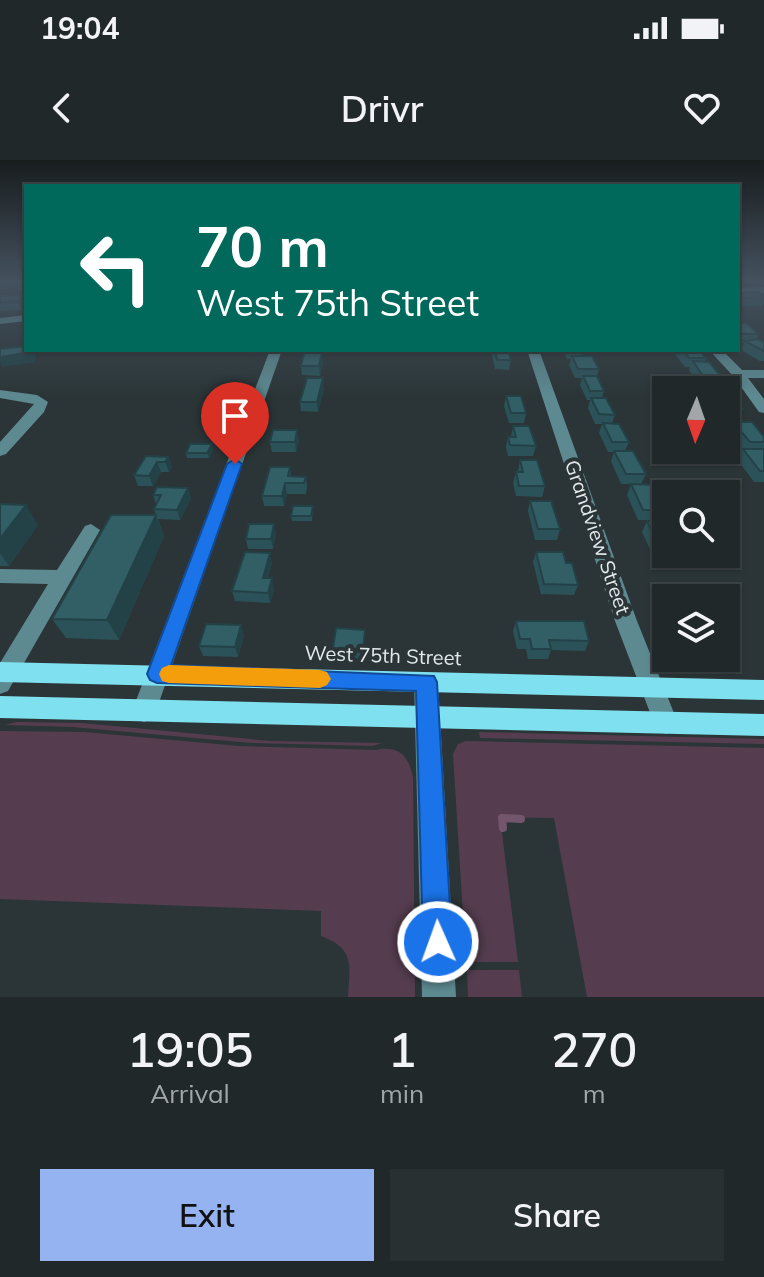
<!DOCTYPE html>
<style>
:root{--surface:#202829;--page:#283031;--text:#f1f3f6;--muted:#a2a6a8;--line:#3d4446;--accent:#95b2f1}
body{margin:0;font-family:Mulish,sans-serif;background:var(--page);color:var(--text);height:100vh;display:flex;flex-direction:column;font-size:30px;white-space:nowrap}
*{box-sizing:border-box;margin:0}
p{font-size:26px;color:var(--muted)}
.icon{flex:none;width:44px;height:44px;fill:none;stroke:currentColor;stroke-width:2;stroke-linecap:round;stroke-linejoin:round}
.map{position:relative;height:837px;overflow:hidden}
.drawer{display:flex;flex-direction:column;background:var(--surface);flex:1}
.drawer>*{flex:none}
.banner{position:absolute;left:24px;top:24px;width:716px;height:168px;border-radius:0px;box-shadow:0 2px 6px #0004,0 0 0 2px var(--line);background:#00695c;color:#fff;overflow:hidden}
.needle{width:52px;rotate:182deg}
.fabs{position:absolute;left:652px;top:216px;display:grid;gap:16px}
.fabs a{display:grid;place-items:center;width:88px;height:88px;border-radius:0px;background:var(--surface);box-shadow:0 2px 6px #0004,0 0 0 2px var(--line);font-size:40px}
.pin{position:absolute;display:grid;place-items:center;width:68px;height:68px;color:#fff;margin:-82px -34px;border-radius:50% 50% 50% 0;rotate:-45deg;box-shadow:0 0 8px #0007}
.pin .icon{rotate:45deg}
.me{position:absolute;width:88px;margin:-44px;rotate:358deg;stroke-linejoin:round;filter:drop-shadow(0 0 6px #0008)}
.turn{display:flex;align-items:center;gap:28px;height:168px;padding:0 40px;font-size:36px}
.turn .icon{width:104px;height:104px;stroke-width:2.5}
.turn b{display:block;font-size:56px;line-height:68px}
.eta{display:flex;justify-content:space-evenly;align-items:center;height:136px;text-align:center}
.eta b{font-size:48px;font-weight:600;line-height:56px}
.cta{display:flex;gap:16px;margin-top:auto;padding:16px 40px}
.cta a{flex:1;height:92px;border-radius:0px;background:var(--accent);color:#111;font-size:32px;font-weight:600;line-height:92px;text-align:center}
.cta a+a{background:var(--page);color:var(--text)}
.status{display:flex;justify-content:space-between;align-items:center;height:56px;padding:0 40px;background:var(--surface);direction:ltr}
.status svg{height:22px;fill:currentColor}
header{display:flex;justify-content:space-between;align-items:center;height:104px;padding:0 40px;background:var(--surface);font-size:36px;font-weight:600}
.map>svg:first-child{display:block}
.green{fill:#553d4f}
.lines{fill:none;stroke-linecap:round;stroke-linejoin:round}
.stream{stroke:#73566c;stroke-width:8}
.minor{fill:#5d8a91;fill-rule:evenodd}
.major{fill:#7fe1ef;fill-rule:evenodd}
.wall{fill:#2b5258}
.shaded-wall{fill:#234247}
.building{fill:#325f66;stroke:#234247;stroke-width:2}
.route{fill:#1a73e8;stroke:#114b97;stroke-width:2}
.slow{fill:#f59e0b}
.labels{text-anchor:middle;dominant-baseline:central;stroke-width:8;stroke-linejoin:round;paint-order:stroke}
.street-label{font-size:20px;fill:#e3e9ea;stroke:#2b3537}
</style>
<div class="status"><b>19:04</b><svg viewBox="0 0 49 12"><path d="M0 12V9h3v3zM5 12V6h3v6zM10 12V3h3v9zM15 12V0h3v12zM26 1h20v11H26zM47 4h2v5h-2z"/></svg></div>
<header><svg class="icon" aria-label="back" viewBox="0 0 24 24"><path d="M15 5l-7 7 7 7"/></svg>Drivr<svg class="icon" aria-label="heart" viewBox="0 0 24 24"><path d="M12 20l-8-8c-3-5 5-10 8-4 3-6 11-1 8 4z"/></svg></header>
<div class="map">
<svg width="764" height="837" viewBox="0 0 764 837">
<rect width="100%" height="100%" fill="#2b3537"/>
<!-- green -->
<path class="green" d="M 16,562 L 82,563 L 271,581 L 382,583 L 373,586 L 251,583 L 73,567 L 5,565 Z
M 0,571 L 84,572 L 239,586 L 376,590 C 399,585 409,596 413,618 L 415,837 L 348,837 C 350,804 355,789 321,776 L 321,751 L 0,739 Z
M 479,572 L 764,579 L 764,584 L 480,578 Z
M 466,581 L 764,588 L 764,837 L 587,837 L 554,658 L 500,657 L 518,802 L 466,802 L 453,594 L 458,584 Z
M 467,810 L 519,810 L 522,837 L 468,837 Z"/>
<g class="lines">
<!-- stream -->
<path class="stream" d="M 503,668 L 502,658 L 521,659"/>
<!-- minor -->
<path class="minor" d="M 764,127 L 764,133 L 738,134 L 738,128 Z
M 26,155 L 26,161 L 0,164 L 0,158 Z
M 270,190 L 282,190 L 156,551 L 153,559 L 144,562 L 135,559 L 132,551 Z
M 527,190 L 539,190 L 637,461 L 678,563 L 675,571 L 666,574 L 657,571 L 654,563 L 615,461 Z
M 709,190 L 722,190 L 742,210 L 764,210 L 764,218 L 748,218 L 764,239 L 764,253 L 759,252 L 734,217 Z
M 0,230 L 37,235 L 48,242 L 44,252 L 6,294 L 0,296 L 0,282 L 34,244 L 0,238 Z
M 91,364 L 100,370 L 8,531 L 0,534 L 0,503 L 48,424 L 0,423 L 0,409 L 57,410 L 85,366 Z
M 426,512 L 434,515 L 438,522 L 456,837 L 422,837 L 414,522 L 418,515 Z"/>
<!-- major -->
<path class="major" d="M 0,502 L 764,520 L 764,540 L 0,522 Z
M 0,536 L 764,554 L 764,576 L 0,558 Z"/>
</g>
<!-- wall -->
<path class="wall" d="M 0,120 L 11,120 L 13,124 L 7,129 L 0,129 Z
M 26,120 L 26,130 L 19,130 L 16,122 Z
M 751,120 L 764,120 L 764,122 L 753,122 Z
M 738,133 L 763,136 L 764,134 L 764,142 L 762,146 L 738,146 Z
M 23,135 L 26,144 L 22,150 L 0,151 L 0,136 Z
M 738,157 L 741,159 L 739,163 L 759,174 L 756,179 L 764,182 L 764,201 L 760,201 L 741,190 L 744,183 L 738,183 Z
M 493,190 L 508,190 L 511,200 L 509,210 L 495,209 L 492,196 Z
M 563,190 L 583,190 L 582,196 L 599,209 L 597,216 L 604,231 L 602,238 L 615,255 L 612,263 L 629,282 L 625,291 L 646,314 L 641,324 L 665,338 L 662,345 L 664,350 L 659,360 L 638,360 L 627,335 L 631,324 L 621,324 L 611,301 L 614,292 L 608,292 L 599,273 L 602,264 L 595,264 L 588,248 L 590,240 L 587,240 L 580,225 L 582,218 L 575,218 L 569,205 L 571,199 L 567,199 Z
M 672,190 L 699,190 L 706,198 L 705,201 L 721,216 L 718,222 L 733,235 L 731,239 L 743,249 L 737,258 L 732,258 L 727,267 L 726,267 L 726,230 L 702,230 L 704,226 L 699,225 L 689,210 L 690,207 L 685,207 L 675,194 L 676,191 Z
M 323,202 L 320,216 L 302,215 L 301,206 Z
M 324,228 L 318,252 L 301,251 L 300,242 Z
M 506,236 L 526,253 L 524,263 L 509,263 L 504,246 Z
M 733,262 L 764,277 L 764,322 L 754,322 L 737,299 L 742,290 L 728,272 Z
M 513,266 L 536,286 L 533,296 L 508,296 L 506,287 L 508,277 L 511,277 Z
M 299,280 L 296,292 L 272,292 L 270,282 Z
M 213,289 L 209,298 L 187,298 L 186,293 Z
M 168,297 L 172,307 L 169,312 L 161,312 L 153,326 L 138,326 L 134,315 Z
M 520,300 L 545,326 L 542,337 L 516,336 L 513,323 L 516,312 L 518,312 Z
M 290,307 L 291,317 L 306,317 L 307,327 L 306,334 L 287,334 L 284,346 L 264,346 L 262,336 Z
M 153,335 L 191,338 L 180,360 L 158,359 L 164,376 L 119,480 L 66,478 L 52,459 L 156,355 L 154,349 L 156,344 Z
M 530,341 L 560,369 L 557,380 L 535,380 L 528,351 Z
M 0,344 L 38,365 L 9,406 L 0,406 Z
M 313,346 L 312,361 L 292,361 L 291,356 Z
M 647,361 L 666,394 L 699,399 L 693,409 L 659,409 L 642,372 Z
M 274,364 L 276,375 L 273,389 L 248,389 L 246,379 Z
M 536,392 L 566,403 L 578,425 L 574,435 L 541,434 L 533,402 Z
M 272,403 L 268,418 L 274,429 L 270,443 L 235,441 L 232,431 Z
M 516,461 L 589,481 L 585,491 L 551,490 L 548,499 L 528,499 L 526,489 L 517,489 L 513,471 Z
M 365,470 L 363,499 L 334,498 L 333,488 Z
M 244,475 L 238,497 L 203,496 L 199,486 Z"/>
<!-- shaded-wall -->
<path class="shaded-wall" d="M 5,120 L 11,120 L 13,124 L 7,129 L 3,121 Z
M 23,135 L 26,144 L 22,150 L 18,141 Z
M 31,190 L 34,190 L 36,194 L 35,202 L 2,207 L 0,202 L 0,197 Z
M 322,193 L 323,202 L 320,216 L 319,206 Z
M 323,218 L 324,228 L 318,252 L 317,242 Z
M 297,270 L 299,280 L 296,292 L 295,282 Z
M 212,284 L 213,289 L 209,298 L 207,293 Z
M 168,297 L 172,307 L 169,312 L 165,302 Z
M 157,302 L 161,312 L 153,326 L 149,316 Z
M 285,323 L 287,334 L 284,346 L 282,336 Z
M 188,328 L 191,338 L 180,360 L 177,350 Z
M 26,345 L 38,365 L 9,406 L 0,393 L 0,379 Z
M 156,355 L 164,376 L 119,480 L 107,460 Z
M 274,364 L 276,375 L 273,389 L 271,379 Z
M 270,393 L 272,403 L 265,429 L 263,418 Z
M 272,418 L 274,429 L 270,443 L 268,433 Z
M 241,465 L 244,475 L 238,497 L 235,487 Z"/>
<!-- building -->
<path class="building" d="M 758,132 L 764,137 L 742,138 L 738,135 L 738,133 Z
M 23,135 L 18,141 L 0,142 L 0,136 Z
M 738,163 L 746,163 L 759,174 L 742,174 L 738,170 Z
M 758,179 L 764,182 L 764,191 L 745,181 Z
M 26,186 L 26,190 L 31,190 L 31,192 L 0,197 L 0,189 Z
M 495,190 L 508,190 L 511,200 L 497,200 Z
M 683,190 L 699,190 L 706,198 L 689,198 Z
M 304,193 L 322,193 L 319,206 L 301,206 Z
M 572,196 L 592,196 L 599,209 L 578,209 Z
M 693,201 L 709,202 L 721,216 L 703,216 Z
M 583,216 L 597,216 L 604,231 L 590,231 Z
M 307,218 L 323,218 L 317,242 L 300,242 Z
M 706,221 L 723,222 L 733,235 L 726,235 L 726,230 L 712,230 Z
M 506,236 L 521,236 L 526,253 L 511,253 Z
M 591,238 L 606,238 L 615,255 L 599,254 Z
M 726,239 L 734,239 L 743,249 L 726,248 Z
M 726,249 L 732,257 L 726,257 Z
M 733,262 L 752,262 L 764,277 L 764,282 L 750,282 Z
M 603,263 L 619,264 L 629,282 L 612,282 Z
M 513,266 L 529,266 L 536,286 L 510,285 L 508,277 L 516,277 Z
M 273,270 L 297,270 L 295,282 L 270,282 Z
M 190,284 L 212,284 L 207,293 L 186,293 Z
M 743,289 L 764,289 L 764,311 L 760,311 Z
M 614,291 L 633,291 L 646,314 L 626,314 Z
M 146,296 L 168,297 L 165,302 L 157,302 L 149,316 L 134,315 Z
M 520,300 L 537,300 L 545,326 L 519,326 L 516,312 L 523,312 Z
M 270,307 L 290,307 L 288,316 L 306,317 L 304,323 L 285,323 L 282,336 L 262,336 Z
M 631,324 L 658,325 L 665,338 L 658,337 L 664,350 L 643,350 Z
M 157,327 L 188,328 L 177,350 L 154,349 L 161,335 L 153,335 Z
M 530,341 L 551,341 L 560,369 L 538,369 Z
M 0,344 L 26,345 L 0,379 Z
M 293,346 L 313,346 L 311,356 L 291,356 Z
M 111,355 L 156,355 L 107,460 L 52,459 Z
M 647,361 L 666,362 L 666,394 L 697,394 L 699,399 L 664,398 Z
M 249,364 L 274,364 L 271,379 L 246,379 Z
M 245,392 L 270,393 L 263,418 L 272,418 L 268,433 L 232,431 Z
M 536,392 L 563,392 L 566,403 L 572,403 L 578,425 L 544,424 Z
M 516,461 L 584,461 L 589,481 L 549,480 L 551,489 L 532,489 L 530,479 L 520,479 Z
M 206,464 L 241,465 L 235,487 L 199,486 Z
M 336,468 L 365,470 L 363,489 L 333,488 Z"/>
<!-- sky -->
<linearGradient id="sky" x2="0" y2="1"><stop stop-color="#181d1e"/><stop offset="0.51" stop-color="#44515e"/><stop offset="1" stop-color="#44515e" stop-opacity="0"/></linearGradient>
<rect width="764" height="237" fill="url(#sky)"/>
<!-- route -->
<path class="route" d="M 235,299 L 242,304 L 171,505 L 434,516 L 437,522 L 452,782 L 448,792 L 438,796 L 427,792 L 423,782 L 416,531 L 157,523 L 150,520 L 147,514 L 227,304 Z"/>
<!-- slow -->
<path class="slow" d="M 169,505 L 320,510 L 327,512 L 331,519 L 327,525 L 320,528 L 169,523 L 162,521 L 159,514 L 162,508 Z"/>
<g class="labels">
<!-- street labels -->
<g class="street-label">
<text transform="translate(598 377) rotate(71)">Grandview Street</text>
<text transform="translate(383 495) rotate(2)">West 75th Street</text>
</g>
</g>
</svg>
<div class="fabs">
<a><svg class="needle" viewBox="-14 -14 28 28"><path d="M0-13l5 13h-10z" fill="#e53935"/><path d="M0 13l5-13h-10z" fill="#a2a6a8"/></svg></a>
<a><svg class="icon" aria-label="search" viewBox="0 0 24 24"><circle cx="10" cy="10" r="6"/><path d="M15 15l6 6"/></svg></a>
<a><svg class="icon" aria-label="layers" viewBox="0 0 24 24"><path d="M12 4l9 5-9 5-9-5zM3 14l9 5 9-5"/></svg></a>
</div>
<div class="pin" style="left:235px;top:304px;background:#d93025"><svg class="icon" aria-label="arrive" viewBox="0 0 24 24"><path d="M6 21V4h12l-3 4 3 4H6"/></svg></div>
<svg class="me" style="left:438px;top:782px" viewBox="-20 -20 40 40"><circle r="17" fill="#1a73e8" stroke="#fff" stroke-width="3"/><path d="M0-11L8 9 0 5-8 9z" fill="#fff"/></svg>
<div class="banner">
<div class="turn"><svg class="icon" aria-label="left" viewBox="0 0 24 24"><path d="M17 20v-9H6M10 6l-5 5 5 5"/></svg><div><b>70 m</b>West 75th Street</div></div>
</div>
</div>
<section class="drawer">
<div class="eta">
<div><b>19:05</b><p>Arrival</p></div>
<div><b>1</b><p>min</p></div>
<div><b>270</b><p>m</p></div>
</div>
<div class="cta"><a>Exit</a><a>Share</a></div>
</section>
